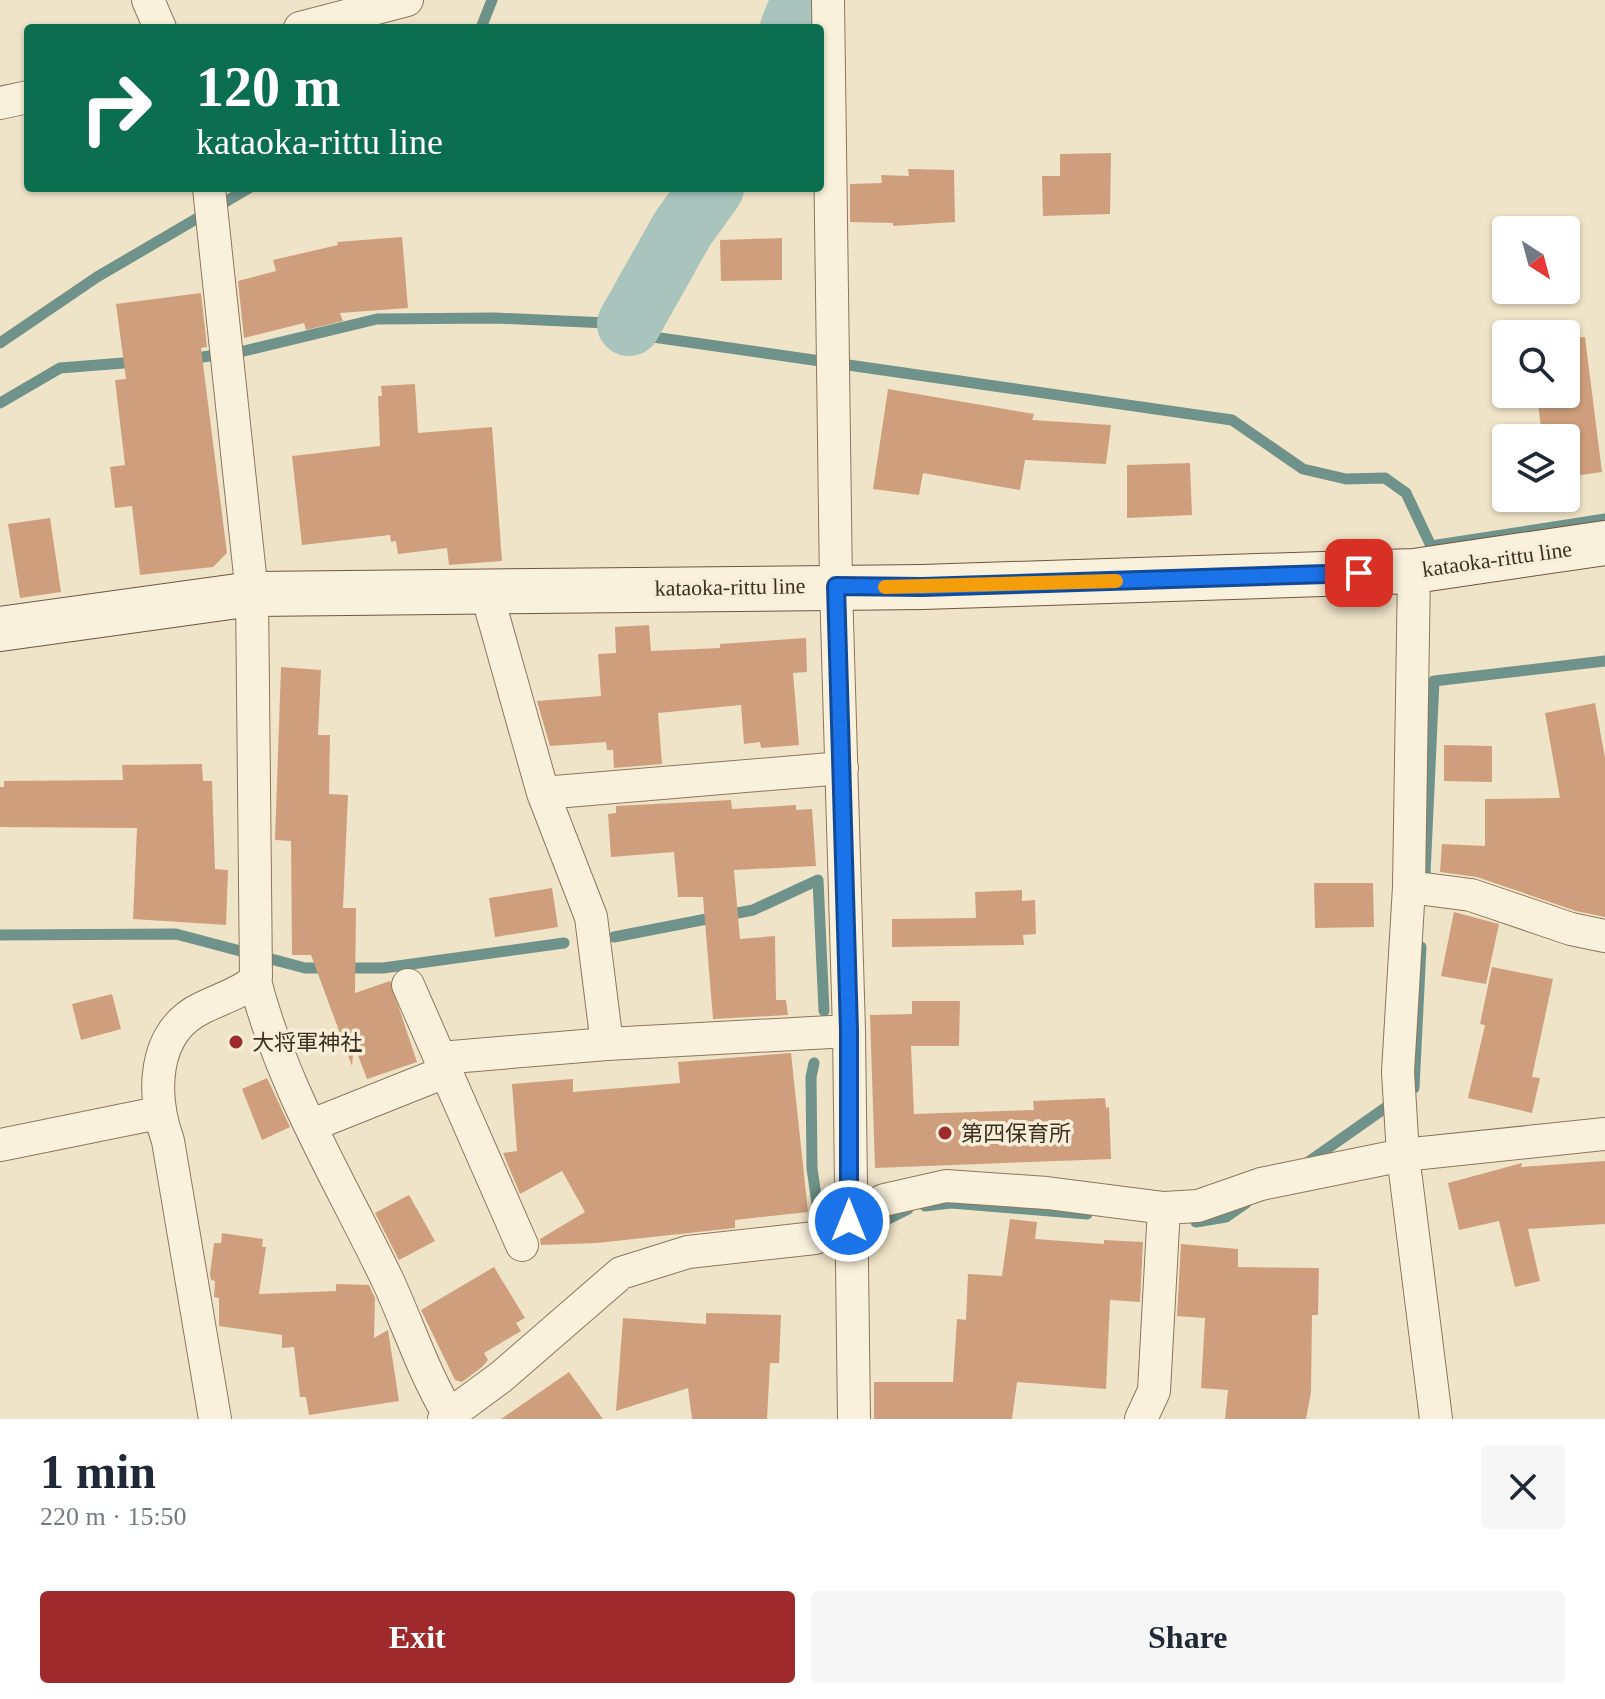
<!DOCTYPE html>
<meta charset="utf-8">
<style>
:root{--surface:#fff;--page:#f6f6f7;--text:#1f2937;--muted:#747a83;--accent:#9e2a2b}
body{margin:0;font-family:"Times New Roman","Noto Sans JP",serif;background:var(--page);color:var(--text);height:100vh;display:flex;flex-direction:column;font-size:30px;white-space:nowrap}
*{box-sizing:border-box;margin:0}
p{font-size:26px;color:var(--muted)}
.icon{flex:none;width:44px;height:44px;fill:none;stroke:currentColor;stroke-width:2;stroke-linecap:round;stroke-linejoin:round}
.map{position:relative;height:1419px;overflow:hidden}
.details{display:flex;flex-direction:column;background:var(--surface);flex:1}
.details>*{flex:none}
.top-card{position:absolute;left:24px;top:24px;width:800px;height:168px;border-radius:8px;box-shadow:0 2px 6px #0004;background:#0b6e4f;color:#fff;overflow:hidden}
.needle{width:52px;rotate:144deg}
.buttons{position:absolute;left:1492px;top:216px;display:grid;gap:16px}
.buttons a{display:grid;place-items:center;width:88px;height:88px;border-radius:8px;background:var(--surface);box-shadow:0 2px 6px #0004;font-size:40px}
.pin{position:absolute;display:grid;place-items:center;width:68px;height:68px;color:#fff;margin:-34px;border-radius:16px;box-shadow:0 4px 12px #0006}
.me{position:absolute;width:88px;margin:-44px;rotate:0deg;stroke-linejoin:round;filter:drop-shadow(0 0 6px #0008)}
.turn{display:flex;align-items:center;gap:28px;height:168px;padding:0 40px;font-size:36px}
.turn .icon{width:104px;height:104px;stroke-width:2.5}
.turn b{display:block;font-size:56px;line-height:68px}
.round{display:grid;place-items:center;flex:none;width:84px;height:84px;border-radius:8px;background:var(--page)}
.summary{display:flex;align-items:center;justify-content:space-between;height:136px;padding:0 40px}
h1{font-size:48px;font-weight:800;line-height:60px}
.button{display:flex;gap:16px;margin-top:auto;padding:16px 40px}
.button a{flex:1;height:92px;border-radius:8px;background:var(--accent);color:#fff;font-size:32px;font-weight:800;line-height:92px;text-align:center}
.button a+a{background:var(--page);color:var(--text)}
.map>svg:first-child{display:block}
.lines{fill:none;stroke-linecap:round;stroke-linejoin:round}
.stream{stroke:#6f938a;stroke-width:11}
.river{stroke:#a9c4bc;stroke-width:64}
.building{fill:#cf9f7d}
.street-casing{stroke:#8d765c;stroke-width:34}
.secondary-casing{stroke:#6f573f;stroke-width:46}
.street{stroke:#faf1dc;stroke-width:32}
.secondary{stroke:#faf1dc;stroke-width:44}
.route-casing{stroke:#114b97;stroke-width:20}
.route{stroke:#1a73e8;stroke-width:14}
.slow{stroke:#f59e0b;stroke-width:14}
.poi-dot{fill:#9e2a2b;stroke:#f7eed8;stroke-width:3}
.labels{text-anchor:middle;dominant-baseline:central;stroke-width:7;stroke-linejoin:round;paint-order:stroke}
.street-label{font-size:22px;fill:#3d2e20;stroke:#f7eed8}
.poi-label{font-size:22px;fill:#3d2e20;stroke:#f7eed8;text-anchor:start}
</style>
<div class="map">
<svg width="1605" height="1419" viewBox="0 0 1605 1419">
<rect width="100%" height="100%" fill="#f0e4c8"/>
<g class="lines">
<!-- stream -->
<path class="stream" d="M 481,28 L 492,0
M 0,343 L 97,277 L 249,188
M 189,359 L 244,351 L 377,319 L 495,318 L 629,324 L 646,336 L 1232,420 L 1303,469 L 1346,479 L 1385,478 L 1406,493 L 1431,546 L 1605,519
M 0,403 L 60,368 L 136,362
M 1425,874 L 1434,681 L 1605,661
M 0,935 L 176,934 L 305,968 L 383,968 L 564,943
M 614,937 L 753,910 L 818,880 L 824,1011
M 814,1063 L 811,1077 L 812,1168 L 818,1211
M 1409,1091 L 1414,1088 L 1421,947
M 1304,1165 L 1395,1101
M 925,1206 L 951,1203 L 1087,1214
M 1196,1222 L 1226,1217 L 1246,1203
M 856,1235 L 908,1209"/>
<!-- river -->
<path class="river" d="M 792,28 L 799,11 L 812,0
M 629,324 L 683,228 L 712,188"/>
</g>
<!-- building -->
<path class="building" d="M 1111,153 L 1110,214 L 1043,216 L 1042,176 L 1060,176 L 1060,154 Z
M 908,169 L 954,170 L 955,222 L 893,226 L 893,223 L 850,222 L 850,184 L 882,183 L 881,175 L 909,176 Z
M 402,237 L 408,308 L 340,313 L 343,321 L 306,330 L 304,323 L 244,338 L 238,281 L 276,271 L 273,260 L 338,245 L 337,242 Z
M 782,238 L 782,280 L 721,281 L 720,240 Z
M 201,293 L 207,347 L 201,348 L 227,553 L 213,567 L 140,575 L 132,506 L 115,508 L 110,467 L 125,465 L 115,380 L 126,379 L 116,304 Z
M 1585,337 L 1602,472 L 1566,477 L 1566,438 L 1542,438 L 1537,394 L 1566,394 L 1566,338 Z
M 415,384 L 418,433 L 492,427 L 502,561 L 449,565 L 447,548 L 398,554 L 396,541 L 391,542 L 390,535 L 302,545 L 292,456 L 380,446 L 378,396 L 382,396 L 381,386 Z
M 888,389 L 1034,414 L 1032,420 L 1111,425 L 1106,464 L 1025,460 L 1020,490 L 923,473 L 919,495 L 873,489 Z
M 1190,463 L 1192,515 L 1127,518 L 1127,465 Z
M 50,518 L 61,592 L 20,598 L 8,524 Z
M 649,625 L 651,651 L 720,648 L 720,644 L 806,638 L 807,672 L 793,673 L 799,745 L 761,748 L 760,742 L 744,744 L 741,705 L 658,713 L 662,764 L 614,768 L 613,750 L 607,750 L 606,742 L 550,746 L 537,701 L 601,696 L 598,654 L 616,653 L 615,627 Z
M 281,667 L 321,670 L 318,735 L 330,735 L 329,794 L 348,795 L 343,908 L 356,908 L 355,993 L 390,981 L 417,1062 L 367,1079 L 354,1045 L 352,1066 L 311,955 L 292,955 L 291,841 L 275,840 Z
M 1595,703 L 1605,758 L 1605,917 L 1576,911 L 1477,877 L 1440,872 L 1442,844 L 1485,846 L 1485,799 L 1560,798 L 1545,713 Z
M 1444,745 L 1492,746 L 1492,782 L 1444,781 Z
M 202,764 L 203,781 L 212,781 L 215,869 L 228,870 L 226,925 L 133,919 L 137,828 L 0,827 L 0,787 L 4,787 L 4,781 L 123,780 L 122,765 Z
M 731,800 L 732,809 L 796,805 L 796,810 L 812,809 L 816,866 L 734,870 L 740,939 L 775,936 L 776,1000 L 786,1000 L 788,1015 L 713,1019 L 703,897 L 678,897 L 674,852 L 611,857 L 608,814 L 616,813 L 616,806 Z
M 1314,883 L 1373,883 L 1374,927 L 1315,928 Z
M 552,888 L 558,927 L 495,937 L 489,898 Z
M 1022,890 L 1022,901 L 1035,900 L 1036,934 L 1023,935 L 1024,945 L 892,947 L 892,919 L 976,918 L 975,892 Z
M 1454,912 L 1499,924 L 1486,984 L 1441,976 Z
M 1492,967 L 1553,979 L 1532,1077 L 1540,1078 L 1532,1113 L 1468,1098 L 1485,1025 L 1480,1024 Z
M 112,994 L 121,1029 L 81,1040 L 72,1004 Z
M 912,1001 L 960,1001 L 959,1046 L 911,1046 L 914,1114 L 1034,1110 L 1033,1101 L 1105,1098 L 1106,1108 L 1109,1107 L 1111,1159 L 875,1168 L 870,1015 L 912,1014 Z
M 791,1053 L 808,1212 L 735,1220 L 735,1228 L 597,1243 L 541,1245 L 540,1239 L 585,1212 L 562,1171 L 520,1194 L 503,1153 L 517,1151 L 512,1084 L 573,1079 L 573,1092 L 680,1083 L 678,1062 Z
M 267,1078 L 290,1127 L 262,1140 L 242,1089 Z
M 1605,1161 L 1605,1224 L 1528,1229 L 1540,1281 L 1515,1287 L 1499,1221 L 1459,1230 L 1448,1183 L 1522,1163 L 1521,1167 Z
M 409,1195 L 435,1241 L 399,1260 L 375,1213 Z
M 1010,1219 L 1037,1222 L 1035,1239 L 1104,1244 L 1104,1240 L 1143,1242 L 1140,1302 L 1110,1300 L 1106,1389 L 1017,1382 L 1012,1419 L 874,1419 L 874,1382 L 953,1382 L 957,1319 L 966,1320 L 968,1274 L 1002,1276 Z
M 222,1233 L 263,1239 L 262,1247 L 266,1247 L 259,1294 L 336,1291 L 336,1284 L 369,1285 L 375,1298 L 374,1338 L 388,1330 L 399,1401 L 309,1415 L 306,1397 L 300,1397 L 294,1347 L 282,1348 L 282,1335 L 219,1326 L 219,1298 L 214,1297 L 215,1281 L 211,1280 L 210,1274 L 214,1243 L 221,1243 Z
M 1181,1244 L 1238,1249 L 1238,1267 L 1319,1268 L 1318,1315 L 1312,1315 L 1311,1392 L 1306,1419 L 1225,1419 L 1228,1390 L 1201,1388 L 1205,1318 L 1177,1316 Z
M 494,1267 L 525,1318 L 516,1323 L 521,1331 L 484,1353 L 488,1360 L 482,1367 L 462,1382 L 455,1380 L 421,1310 Z
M 706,1313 L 781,1315 L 779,1363 L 770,1363 L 767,1419 L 692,1419 L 688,1388 L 616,1411 L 623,1318 L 706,1324 Z
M 569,1372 L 603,1419 L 501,1419 Z"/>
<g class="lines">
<!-- street casing -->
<g class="street-casing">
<path id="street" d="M 148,0 L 160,28
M 828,0 L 836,586 L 849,1031 L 854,1419
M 300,28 L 407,0
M 0,103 L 28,97
M 209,188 L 252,594 L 256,978 C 247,991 217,1000 202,1008 C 151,1032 152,1096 168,1141 L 215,1419
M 1414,571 L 1409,887 L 1398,1072 L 1403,1155 L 1436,1419
M 486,591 L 543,793
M 1409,887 L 1471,895 L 1571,929 L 1605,936
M 255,981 C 282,1087 341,1183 388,1281 C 408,1324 426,1380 452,1419
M 408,985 L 522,1245
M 607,1044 L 591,917 L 543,793 L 842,768
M 440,1058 L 607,1044 L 849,1031
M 312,1125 L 445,1072
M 0,1145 L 158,1113
M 444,1419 L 501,1377 L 621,1273 L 688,1252 L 815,1238 L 884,1200 L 946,1186 L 1047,1193 L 1164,1208 L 1198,1206 L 1261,1184 L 1403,1155 L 1605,1134
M 1141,1419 L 1154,1391 L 1164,1208"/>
</g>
<!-- secondary casing -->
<g class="secondary-casing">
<path id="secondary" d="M 0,629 L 252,594 L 922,587 L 1414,571 L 1605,543"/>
</g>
<!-- street -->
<use href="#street" class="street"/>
<!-- secondary -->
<use href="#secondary" class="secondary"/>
</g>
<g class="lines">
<!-- route casing -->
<g class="route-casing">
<path id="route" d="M 849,1221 L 849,1031 L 836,586 L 922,587 L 1359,573"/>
</g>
<!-- route -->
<use href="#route" class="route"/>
<!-- slow -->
<path class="slow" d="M 885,587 L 1116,581"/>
</g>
<!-- markers -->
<g class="poi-dot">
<circle cx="236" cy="1042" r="8"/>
<circle cx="945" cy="1133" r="8"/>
</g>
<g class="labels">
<!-- street labels -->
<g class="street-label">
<text transform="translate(1497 559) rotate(-8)">kataoka-rittu line</text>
<text transform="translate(730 587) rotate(-1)">kataoka-rittu line</text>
</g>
<!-- poi labels -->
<g class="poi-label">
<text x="252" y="1042">大将軍神社</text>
<text x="961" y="1133">第四保育所</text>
</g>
</g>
</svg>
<div class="buttons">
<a><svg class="needle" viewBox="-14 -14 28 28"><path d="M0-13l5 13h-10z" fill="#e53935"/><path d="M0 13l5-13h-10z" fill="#747a83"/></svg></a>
<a><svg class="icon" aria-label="search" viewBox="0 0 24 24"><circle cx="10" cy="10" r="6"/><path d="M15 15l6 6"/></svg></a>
<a><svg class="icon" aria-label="layers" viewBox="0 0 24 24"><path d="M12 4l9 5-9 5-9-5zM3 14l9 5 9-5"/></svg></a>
</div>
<div class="pin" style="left:1359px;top:573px;background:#d93025"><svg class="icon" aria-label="arrive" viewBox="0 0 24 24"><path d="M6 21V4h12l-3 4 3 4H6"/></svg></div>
<svg class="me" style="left:849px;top:1221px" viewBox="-20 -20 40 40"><circle r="17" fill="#1a73e8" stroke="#fff" stroke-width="3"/><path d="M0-11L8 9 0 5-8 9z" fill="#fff"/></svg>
<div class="top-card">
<div class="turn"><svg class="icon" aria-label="right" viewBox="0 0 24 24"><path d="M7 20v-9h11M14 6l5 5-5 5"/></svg><div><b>120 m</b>kataoka-rittu line</div></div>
</div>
</div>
<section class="details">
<div class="summary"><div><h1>1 min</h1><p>220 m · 15:50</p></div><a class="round"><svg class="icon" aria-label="close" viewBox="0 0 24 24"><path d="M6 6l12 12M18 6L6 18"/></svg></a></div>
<div class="button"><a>Exit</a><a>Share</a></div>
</section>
